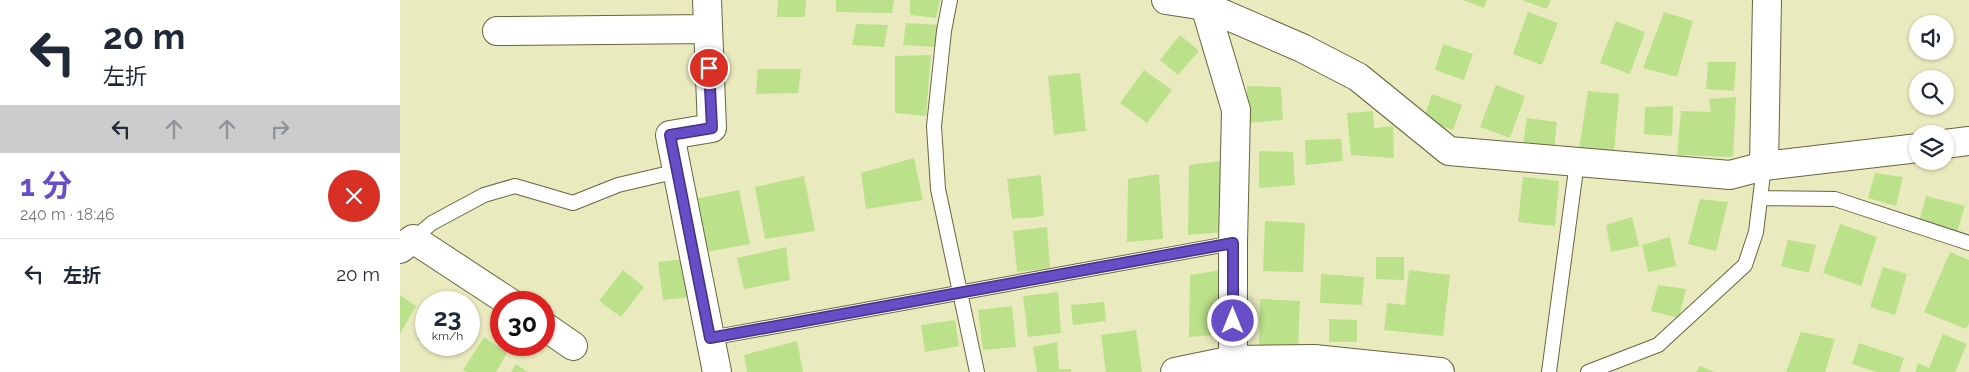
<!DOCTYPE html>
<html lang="ja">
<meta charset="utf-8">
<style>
:root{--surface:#fff;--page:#f6f6f7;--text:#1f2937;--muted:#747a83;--line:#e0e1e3;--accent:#674ec7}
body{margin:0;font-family:Raleway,"Noto Sans JP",sans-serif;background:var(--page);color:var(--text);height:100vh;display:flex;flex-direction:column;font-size:19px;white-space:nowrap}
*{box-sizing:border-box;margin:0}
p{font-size:16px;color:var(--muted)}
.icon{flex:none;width:28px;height:28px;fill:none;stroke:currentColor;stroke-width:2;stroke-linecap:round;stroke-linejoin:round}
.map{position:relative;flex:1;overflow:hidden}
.panel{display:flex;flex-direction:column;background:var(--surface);width:400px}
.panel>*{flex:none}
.hud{background:#fff;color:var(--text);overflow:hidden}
.controls{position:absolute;left:1509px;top:15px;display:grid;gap:10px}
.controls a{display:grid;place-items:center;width:45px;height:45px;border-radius:50%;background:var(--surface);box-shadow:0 1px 4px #0004;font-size:25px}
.speed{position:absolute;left:15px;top:291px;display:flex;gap:10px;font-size:25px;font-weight:700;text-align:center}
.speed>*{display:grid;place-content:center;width:65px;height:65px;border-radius:50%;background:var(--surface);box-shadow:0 1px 4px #0004;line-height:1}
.speed small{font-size:12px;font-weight:400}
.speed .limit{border:8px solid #d22;background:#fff;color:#111}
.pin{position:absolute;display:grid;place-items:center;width:42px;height:42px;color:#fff;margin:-21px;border:2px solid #fff;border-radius:50%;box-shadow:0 1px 5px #0007}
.me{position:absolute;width:55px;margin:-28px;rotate:0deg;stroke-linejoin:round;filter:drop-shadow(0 0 4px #0008)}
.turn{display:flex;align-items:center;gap:18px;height:105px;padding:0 20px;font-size:22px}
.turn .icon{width:65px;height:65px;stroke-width:2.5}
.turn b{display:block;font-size:35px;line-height:42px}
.lanes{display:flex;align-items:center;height:48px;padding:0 20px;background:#0003;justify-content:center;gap:25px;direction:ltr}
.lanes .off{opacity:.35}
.round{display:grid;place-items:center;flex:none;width:52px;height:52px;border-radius:26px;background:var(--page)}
.headline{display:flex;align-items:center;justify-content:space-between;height:85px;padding:0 20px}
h1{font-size:30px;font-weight:700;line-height:38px;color:var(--accent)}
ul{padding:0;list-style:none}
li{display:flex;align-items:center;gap:15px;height:70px;padding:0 20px;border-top:1px solid var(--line)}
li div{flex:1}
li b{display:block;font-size:19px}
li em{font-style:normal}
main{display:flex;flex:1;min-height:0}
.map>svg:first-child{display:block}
.building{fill:#bbe18a}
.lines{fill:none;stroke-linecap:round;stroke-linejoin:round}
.lane-casing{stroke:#67663f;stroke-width:16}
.street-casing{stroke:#67663f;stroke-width:30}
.lane{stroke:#fff;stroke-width:14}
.street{stroke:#fff;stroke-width:28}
.route-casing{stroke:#433381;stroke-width:12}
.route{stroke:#674ec7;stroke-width:9}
</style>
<main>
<section class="panel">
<div class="hud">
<div class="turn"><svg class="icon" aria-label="left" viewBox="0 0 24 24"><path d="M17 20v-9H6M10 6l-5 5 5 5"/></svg><div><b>20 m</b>左折</div></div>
<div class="lanes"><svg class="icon" aria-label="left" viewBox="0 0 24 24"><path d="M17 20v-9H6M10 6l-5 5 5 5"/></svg><svg class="icon off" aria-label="ahead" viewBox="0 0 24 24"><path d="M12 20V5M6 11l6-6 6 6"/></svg><svg class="icon off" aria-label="ahead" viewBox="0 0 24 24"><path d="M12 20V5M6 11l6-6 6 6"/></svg><svg class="icon off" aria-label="right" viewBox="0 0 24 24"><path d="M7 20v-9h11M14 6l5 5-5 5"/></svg></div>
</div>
<div class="headline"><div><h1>1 分</h1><p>240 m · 18:46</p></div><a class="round" style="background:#d93025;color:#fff"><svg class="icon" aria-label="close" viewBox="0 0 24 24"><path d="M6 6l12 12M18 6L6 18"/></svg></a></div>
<ul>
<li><svg class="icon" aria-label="left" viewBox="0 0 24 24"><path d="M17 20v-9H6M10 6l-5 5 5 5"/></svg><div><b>左折</b></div><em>20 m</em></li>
</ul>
</section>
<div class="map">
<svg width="1569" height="372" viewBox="0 0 1569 372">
<rect width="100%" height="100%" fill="#eaeabf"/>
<!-- building -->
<path class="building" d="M 378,0 L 406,0 L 405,17 L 377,17 Z
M 436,0 L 494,0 L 492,13 L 436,12 Z
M 510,0 L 540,0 L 536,18 L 510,15 Z
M 1063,0 L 1087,0 L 1084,8 Z
M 1122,0 L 1151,0 L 1147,9 Z
M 1128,12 L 1158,23 L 1142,65 L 1113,54 Z
M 1264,12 L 1293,21 L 1277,77 L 1243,68 Z
M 1216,21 L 1245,32 L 1230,74 L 1200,63 Z
M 506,23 L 539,25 L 535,47 L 503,45 Z
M 456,24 L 488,25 L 484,47 L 452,45 Z
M 780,35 L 799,51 L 778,75 L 760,60 Z
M 1043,44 L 1073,54 L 1064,80 L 1035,70 Z
M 531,55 L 526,116 L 495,113 L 495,56 Z
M 1308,62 L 1336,62 L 1334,91 L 1306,89 Z
M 358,69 L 401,69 L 398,93 L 356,94 Z
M 744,70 L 772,90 L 747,123 L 720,103 Z
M 680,73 L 686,131 L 654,135 L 648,76 Z
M 1096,85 L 1125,96 L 1110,138 L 1080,127 Z
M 847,86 L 881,87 L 883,120 L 847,123 Z
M 1188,91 L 1219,94 L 1214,152 L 1179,149 Z
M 1032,94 L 1062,105 L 1053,130 L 1023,120 Z
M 1336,97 L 1333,157 L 1277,155 L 1281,111 L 1311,112 L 1309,99 Z
M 1273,106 L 1272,136 L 1244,134 L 1245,107 Z
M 973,111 L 974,128 L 993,126 L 994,158 L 951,155 L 947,113 Z
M 1127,118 L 1157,122 L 1154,149 L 1123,145 Z
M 941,139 L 943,161 L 906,165 L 905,140 Z
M 859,151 L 893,152 L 895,185 L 859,188 Z
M 514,158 L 523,200 L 466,209 L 461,173 Z
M 820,161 L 824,232 L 788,235 L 789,165 Z
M 1475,173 L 1503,177 L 1496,206 L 1468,198 Z
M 759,174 L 763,239 L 727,242 L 728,179 Z
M 641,175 L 644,216 L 612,219 L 607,179 Z
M 404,176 L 415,231 L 365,239 L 355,187 Z
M 1123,177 L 1159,181 L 1155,226 L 1118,222 Z
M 339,190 L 350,244 L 306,252 L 295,199 Z
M 1526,196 L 1565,206 L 1557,232 L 1519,222 Z
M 1300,199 L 1328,202 L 1316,251 L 1288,244 Z
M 1232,217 L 1239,246 L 1211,252 L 1206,225 Z
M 865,221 L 905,223 L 903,272 L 863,271 Z
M 1440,224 L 1477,237 L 1461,286 L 1423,273 Z
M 647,227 L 650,268 L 617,272 L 613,231 Z
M 1270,237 L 1276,266 L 1248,272 L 1242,245 Z
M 1388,240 L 1416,245 L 1409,273 L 1381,266 Z
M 386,247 L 390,280 L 344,289 L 337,258 Z
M 1550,252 L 1569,260 L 1569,323 L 1566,329 L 1524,312 Z
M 976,257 L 1004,257 L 1004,280 L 976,279 Z
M 285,259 L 290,297 L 263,300 L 258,262 Z
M 1483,267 L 1507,274 L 1495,315 L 1470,307 Z
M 223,270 L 244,287 L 221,317 L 199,301 Z
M 821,270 L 825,334 L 789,337 L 790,275 Z
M 1009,270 L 1050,275 L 1043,336 L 984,330 L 987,303 L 1005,305 Z
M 921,274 L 964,277 L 962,305 L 920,303 Z
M 1258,285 L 1286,289 L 1279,318 L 1251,311 Z
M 658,292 L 661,333 L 628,337 L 623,296 Z
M 0,295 L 16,306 L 0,334 Z
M 860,299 L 900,301 L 898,350 L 859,349 Z
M 704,302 L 706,321 L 673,325 L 671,305 Z
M 612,306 L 616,347 L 583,350 L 578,310 Z
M 929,319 L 957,320 L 957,342 L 929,342 Z
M 555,320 L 559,346 L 525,352 L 521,325 Z
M 26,326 L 26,345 L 17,339 Z
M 736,330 L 742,372 L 706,372 L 701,335 Z
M 1401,332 L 1435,339 L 1425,372 L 1386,372 Z
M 1543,334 L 1567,344 L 1555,372 L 1515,372 L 1518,363 L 1529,368 Z
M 84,337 L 107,353 L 96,372 L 67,372 L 63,370 Z
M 397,341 L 403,372 L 347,372 L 344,355 Z
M 657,342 L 659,369 L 671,369 L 671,372 L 637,372 L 633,347 Z
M 1459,343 L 1504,358 L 1499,372 L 1476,372 L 1452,364 Z
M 26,345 L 48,345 L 43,355 Z
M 116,364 L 128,372 L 111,372 Z
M 1300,366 L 1315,372 L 1296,372 Z"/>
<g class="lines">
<!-- lane casing -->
<g class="lane-casing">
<path id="lane" d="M 550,0 L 544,31 L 534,126 L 538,189 L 577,372
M 1361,198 L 1435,199 L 1569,243
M 13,239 L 32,223 L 84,195 L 115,186 L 173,203 L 218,185 L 278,171
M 310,338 L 833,243
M 1149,372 L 1177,162
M 1188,372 L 1258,345 L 1345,265 L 1356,232 L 1364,166"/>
</g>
<!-- street casing -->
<g class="street-casing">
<path id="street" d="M 307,0 L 312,128 L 270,135 L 317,372
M 766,0 L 805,6 L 902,48 L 958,77 L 1049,151 L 1330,175 L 1364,166 L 1518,148
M 809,0 L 805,6 L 836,110 L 833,243 L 833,360
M 97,31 L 308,29
M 1545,144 L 1569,141
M 1364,166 L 1367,0
M 0,249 L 13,239 L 109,302
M 144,326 L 173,346
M 775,372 L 833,360 L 914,359 L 1040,372"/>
</g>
<!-- lane -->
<use href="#lane" class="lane"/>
<!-- street -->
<use href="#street" class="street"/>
</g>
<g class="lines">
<!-- route casing -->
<g class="route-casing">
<path id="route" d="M 309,68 L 312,128 L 270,135 L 310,338 L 833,243 L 833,321"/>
</g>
<!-- route -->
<use href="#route" class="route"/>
</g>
</svg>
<div class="controls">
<a><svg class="icon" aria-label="sound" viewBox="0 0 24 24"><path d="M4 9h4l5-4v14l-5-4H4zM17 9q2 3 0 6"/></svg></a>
<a><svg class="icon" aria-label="search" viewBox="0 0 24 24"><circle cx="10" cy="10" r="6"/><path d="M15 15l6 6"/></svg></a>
<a><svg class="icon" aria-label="layers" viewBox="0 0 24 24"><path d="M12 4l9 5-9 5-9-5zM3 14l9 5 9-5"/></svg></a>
</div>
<div class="speed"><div>23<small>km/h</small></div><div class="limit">30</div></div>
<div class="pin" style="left:309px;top:68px;background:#d93025"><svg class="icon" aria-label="arrive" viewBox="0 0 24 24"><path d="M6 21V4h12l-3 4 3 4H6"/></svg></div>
<svg class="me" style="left:833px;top:321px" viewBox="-20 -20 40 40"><circle r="17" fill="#674ec7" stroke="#fff" stroke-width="3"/><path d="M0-11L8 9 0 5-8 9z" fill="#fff"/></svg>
</div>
</main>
